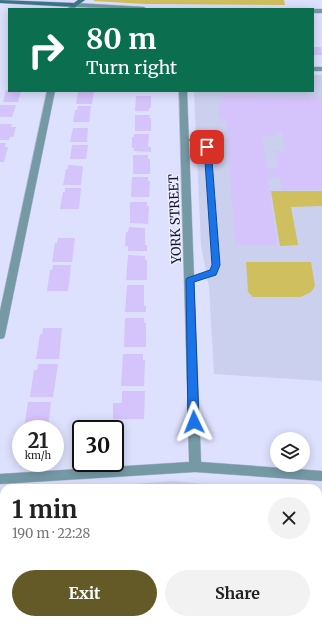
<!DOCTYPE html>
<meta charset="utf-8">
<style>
:root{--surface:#fff;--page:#f2f2f2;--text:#222;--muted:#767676;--accent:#635a27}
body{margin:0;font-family:Merriweather,serif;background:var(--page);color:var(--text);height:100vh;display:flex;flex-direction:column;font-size:15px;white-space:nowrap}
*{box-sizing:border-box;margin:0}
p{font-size:13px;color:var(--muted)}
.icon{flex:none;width:22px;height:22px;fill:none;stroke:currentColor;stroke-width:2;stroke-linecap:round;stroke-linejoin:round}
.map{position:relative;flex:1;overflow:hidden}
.drawer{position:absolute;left:0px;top:484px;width:322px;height:140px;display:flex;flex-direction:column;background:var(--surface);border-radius:12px 12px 0 0;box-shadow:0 2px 10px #0003}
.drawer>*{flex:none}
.top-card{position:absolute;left:8px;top:8px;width:306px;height:84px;border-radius:0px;box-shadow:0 2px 10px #0003;background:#0b6e4f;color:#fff;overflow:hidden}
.tools{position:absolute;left:270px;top:432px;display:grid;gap:8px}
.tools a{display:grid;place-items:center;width:40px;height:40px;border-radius:50%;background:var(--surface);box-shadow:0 2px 10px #0003;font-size:20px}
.speed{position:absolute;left:12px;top:420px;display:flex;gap:8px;font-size:20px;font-weight:700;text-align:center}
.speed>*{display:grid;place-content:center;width:52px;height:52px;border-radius:50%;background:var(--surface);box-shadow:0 2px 10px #0003;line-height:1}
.speed small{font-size:10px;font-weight:400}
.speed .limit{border:2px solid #111;border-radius:6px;background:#fff;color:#111}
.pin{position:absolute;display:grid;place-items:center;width:34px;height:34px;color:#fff;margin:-17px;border-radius:8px;box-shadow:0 2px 6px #0006}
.me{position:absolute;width:44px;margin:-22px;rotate:358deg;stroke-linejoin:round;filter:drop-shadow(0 0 3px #0008)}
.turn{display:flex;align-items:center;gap:14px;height:84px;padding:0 12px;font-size:18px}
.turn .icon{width:52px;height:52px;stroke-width:2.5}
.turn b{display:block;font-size:28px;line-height:34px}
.round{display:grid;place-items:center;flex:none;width:42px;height:42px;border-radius:21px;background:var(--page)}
.summary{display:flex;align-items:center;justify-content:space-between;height:68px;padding:0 12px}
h1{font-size:24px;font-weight:700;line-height:30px}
.button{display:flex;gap:8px;margin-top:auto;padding:8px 12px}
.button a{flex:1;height:46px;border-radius:24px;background:var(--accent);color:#fff;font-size:16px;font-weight:700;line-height:46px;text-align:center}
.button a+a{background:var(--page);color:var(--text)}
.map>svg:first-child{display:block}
.built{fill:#cbd0ef}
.green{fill:#d0bf5e}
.building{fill:#d5c3fb;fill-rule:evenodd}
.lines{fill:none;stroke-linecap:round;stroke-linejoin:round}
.lane-casing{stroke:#b9bdd9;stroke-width:1}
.street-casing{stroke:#b9bdd9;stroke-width:1}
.secondary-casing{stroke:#b9bdd9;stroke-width:1}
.lane{fill:#759aa6;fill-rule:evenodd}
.street{fill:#759aa6;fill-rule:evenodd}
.secondary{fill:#3b7687;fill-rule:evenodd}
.route{fill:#1a73e8;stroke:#114b97}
.labels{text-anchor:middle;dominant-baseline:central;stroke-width:3;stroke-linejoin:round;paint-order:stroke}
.street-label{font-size:13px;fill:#161730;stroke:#edeffe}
</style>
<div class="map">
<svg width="322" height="624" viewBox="0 0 322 624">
<rect width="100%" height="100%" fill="#dde1fe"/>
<!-- built -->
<path class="built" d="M 313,75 L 322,75 L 322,381 L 214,374 L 209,287 L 201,245 L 194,91 L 313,91 Z
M 173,481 L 246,488 L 80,488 Z
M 0,494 L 4,494 L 4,620 L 318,620 L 318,495 L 322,495 L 322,624 L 0,624 Z"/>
<!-- green -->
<path class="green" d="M 95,0 L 284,0 L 285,5 L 146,4 L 93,1 Z
M 271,191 L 322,191 L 322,206 L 291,207 L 298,245 L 280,246 Z
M 246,262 L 311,262 L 315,286 L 311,292 L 301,297 L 253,297 L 248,292 Z
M 318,515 L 322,516 L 322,563 L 318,557 Z"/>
<!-- building -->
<path class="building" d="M 313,47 L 321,47 L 322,55 L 313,55 Z
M 6,90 L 21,91 L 18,102 L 3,102 Z
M 80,91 L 94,91 L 92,104 L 76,104 L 78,92 Z
M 136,96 L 151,96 L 151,108 L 149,108 L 149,111 L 135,111 Z
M 223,96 L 322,97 L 322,190 L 282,190 L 280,178 L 268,178 L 277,245 L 235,245 L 226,119 L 219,119 L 218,103 L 224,103 ZM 276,133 L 282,133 L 285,151 L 275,151 L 278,168 L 267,168 L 262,136 L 276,136 Z
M 0,105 L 16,105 L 12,117 L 0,117 Z
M 78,106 L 91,106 L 89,122 L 73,122 L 75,110 L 77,110 Z
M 135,115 L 150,115 L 149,118 L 151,118 L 151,131 L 135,131 Z
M 0,124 L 12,124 L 11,127 L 16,127 L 13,137 L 10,137 L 9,140 L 0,140 Z
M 73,128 L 88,128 L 87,142 L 70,142 Z
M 134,134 L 149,134 L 148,147 L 151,147 L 151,152 L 134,151 L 134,148 L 132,148 L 132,137 L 134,137 Z
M 0,143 L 6,143 L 5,147 L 8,147 L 4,162 L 0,162 Z
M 72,145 L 88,145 L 86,159 L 70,159 Z
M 133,155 L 148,155 L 148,159 L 150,159 L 150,174 L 133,174 Z
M 68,165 L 83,166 L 81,185 L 63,185 L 66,169 L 68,169 Z
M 132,177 L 148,177 L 148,181 L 150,181 L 149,197 L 131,197 Z
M 65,188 L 81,188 L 79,209 L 60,209 L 63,192 L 65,192 Z
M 130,202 L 147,202 L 147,206 L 149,206 L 148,224 L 130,223 Z
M 129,227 L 145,228 L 145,245 L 147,245 L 147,251 L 128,251 L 128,246 L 125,246 L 126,232 L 128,232 Z
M 58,238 L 75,238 L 72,262 L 52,262 L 55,243 L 57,243 Z
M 128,255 L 145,256 L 145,260 L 147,260 L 147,280 L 126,280 Z
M 53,265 L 71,265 L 68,291 L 47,291 L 50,270 L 52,270 Z
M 127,285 L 144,285 L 144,306 L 146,306 L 146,312 L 125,312 Z
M 125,318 L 144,318 L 144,323 L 146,323 L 146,347 L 124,347 Z
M 43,328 L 62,328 L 59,359 L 36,359 L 40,334 L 42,334 Z
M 123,354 L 143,354 L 143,360 L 145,360 L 144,386 L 121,386 Z
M 38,364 L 58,364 L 53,397 L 30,397 L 34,370 L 37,370 Z
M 122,391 L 145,391 L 144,419 L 113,419 L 113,403 L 122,403 Z
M 28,402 L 51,402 L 48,429 L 24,429 Z"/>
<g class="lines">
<!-- lane casing -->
<g class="lane-casing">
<path id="lane" d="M 183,138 L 203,141 L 209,147 L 219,265 L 215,273 L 190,282 L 187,280 L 188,279 L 211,271 L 213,265 L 205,147 L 199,143 L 183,140 Z"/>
</g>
<!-- street casing -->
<g class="street-casing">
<path id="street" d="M 75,3 L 144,7 L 147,9 L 76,7 L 74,9 L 67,9 Z
M 313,9 L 322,9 L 322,13 L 313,13 Z
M 313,67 L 322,67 L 322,71 L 313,71 Z
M 47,91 L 55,91 L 5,335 L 4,338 L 0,339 L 0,311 Z
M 179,91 L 187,91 L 201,462 L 322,471 L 322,481 L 195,472 L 0,484 L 0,474 L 189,462 Z"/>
</g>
<!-- secondary casing -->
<g class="secondary-casing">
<path id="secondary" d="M 0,0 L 74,3 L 78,0 L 85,0 L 75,7 L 0,3 Z"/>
</g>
<!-- lane -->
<use href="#lane" class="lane"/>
<!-- street -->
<use href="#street" class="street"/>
<!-- secondary -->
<use href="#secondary" class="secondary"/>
</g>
<!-- route -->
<path class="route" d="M 207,144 L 211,147 L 220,265 L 216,275 L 194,282 L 199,422 L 197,425 L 194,427 L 190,425 L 188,422 L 186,280 L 187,278 L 210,270 L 212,265 L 204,147 Z"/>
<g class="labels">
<!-- street labels -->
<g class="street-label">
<text transform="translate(175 219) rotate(-92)">YORK STREET</text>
</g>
</g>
</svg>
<div class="tools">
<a><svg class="icon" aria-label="layers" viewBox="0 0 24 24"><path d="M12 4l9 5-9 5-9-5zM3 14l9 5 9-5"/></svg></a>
</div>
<div class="speed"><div>21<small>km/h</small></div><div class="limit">30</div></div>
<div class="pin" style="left:207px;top:147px;background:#d93025"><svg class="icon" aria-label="arrive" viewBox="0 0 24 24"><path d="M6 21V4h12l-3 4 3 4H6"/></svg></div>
<svg class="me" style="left:194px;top:422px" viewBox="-20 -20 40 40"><path d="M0-17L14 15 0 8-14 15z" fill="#1a73e8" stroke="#fff" stroke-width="4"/></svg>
<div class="top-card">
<div class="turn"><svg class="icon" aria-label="right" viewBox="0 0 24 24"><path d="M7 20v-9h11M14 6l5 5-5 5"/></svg><div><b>80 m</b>Turn right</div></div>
</div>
<section class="drawer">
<div class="summary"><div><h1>1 min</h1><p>190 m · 22:28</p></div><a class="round"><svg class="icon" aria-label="close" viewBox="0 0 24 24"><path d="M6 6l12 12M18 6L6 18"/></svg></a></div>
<div class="button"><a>Exit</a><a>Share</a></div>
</section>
</div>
